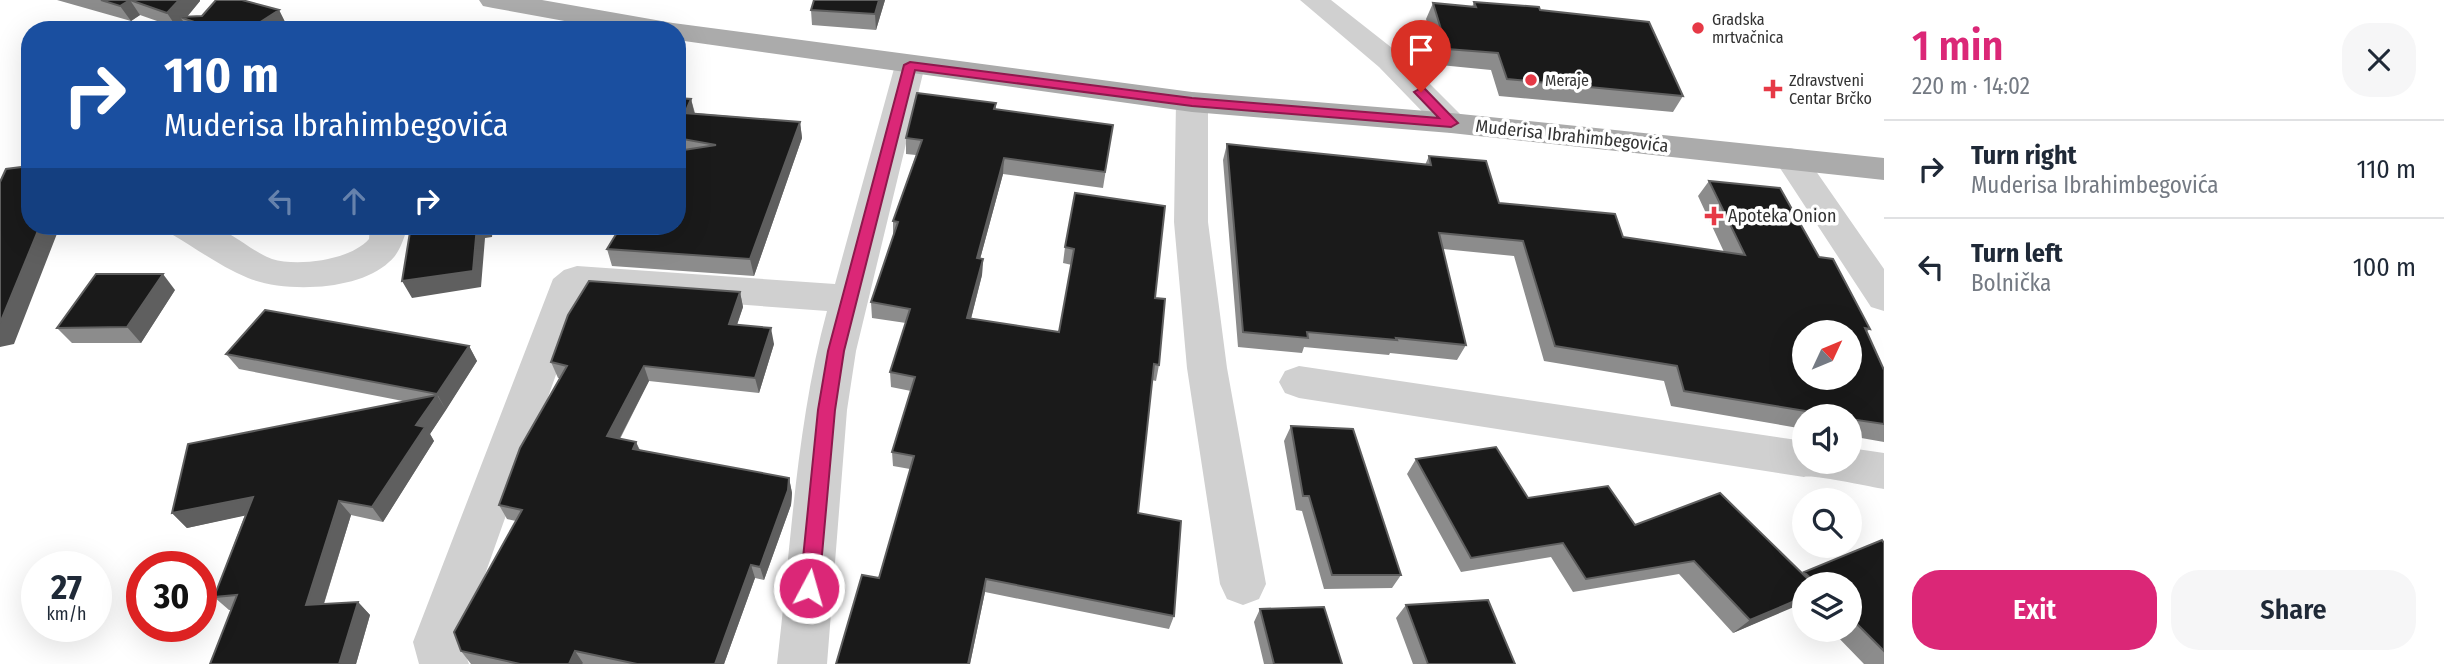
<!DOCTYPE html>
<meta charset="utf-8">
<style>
:root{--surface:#fff;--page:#f6f6f7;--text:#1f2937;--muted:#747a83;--line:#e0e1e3;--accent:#db2777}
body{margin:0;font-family:"Fira Sans Condensed",sans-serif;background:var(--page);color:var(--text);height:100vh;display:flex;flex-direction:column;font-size:26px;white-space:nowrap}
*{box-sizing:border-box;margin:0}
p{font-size:23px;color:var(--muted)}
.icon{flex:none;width:38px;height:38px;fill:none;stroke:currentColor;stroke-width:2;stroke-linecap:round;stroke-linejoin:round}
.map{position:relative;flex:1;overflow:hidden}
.panel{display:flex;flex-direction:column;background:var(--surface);width:560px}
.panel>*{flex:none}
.top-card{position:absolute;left:21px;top:21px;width:665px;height:214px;border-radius:28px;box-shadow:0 7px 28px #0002;background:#1a4fa0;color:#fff;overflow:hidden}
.needle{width:46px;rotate:46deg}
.fabs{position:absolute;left:1792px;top:320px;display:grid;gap:14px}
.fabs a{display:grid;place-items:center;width:70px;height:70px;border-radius:50%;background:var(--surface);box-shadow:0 7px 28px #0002;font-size:35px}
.speed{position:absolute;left:21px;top:551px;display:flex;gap:14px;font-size:35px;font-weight:700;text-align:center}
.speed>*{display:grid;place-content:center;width:91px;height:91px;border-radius:50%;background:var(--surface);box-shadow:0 7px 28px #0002;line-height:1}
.speed small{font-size:18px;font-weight:400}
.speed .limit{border:10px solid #d22;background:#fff;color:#111}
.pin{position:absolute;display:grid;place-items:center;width:60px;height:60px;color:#fff;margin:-72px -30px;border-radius:50% 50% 50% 0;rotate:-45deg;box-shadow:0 0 7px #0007}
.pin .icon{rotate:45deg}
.me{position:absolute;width:77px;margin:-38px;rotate:6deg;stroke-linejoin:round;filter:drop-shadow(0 0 5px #0008)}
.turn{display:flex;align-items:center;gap:24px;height:147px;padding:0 28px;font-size:32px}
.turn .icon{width:91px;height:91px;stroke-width:2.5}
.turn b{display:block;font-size:49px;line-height:60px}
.lanes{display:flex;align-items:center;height:66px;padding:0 28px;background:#0003;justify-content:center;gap:35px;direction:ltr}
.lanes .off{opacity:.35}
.round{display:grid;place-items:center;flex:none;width:74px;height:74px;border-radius:28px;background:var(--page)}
.headline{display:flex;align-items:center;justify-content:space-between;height:119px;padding:0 28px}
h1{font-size:42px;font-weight:600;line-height:52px;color:var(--accent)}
.action{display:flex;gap:14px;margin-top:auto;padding:14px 28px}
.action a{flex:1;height:80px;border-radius:28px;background:var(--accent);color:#fff;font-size:28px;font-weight:600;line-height:80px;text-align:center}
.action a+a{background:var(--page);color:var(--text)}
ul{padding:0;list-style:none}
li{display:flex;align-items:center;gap:21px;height:98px;padding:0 28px;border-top:2px solid var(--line)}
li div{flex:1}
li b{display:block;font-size:26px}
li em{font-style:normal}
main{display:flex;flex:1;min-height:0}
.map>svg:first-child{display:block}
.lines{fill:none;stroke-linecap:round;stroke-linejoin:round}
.minor{fill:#d0d0d0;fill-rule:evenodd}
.major{fill:#ababab;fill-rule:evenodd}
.wall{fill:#8c8c8c}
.shaded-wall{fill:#5f5f5f}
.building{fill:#1a1a1a;stroke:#5f5f5f;stroke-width:2;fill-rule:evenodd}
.route{fill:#db2777;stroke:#8e194d;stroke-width:2}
.poi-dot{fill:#e63946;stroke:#fff;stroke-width:2.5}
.labels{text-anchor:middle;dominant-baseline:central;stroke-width:7;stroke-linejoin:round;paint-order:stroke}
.far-poi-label{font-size:16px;fill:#333;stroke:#fff;text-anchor:start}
.street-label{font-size:18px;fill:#333;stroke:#fff}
.poi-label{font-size:18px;fill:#333;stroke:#fff;text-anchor:start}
</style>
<main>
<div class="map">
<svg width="1884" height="664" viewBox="0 0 1884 664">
<rect width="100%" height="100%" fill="#fff"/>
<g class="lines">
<!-- minor -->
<path class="minor" d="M 1300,0 L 1331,0 L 1401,55 L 1462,116 L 1467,123 L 1462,130 L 1451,133 L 1440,130 L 1379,67 Z
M 910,56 L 921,59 L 925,65 L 856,351 L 847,410 L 827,664 L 777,664 C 791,547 796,425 827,311 L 585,293 L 461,642 L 469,664 L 419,664 L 413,642 L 553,279 L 564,270 L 577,266 L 835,284 L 895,65 L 899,59 Z
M 1192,92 L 1203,95 L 1208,102 L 1208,222 L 1227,368 L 1266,584 L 1259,599 L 1243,605 L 1227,599 L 1220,584 L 1187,368 L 1174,222 L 1176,102 L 1181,95 Z
M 1790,148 L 1802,151 L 1884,269 L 1884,311 L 1871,307 L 1774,159 L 1778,151 Z
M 168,226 C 181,226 198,223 211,226 C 230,230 252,252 272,259 C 298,267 351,260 369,239 L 370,226 L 405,226 L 407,229 C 403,241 399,254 389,262 C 359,291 284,293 248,278 C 221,267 197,249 173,235 Z
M 1299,366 L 1804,441 L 1804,462 L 1850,462 L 1850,448 L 1884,453 L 1884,489 C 1871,487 1812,474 1804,477 L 1299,398 L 1285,393 L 1279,382 L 1285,371 Z"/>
<!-- major -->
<path class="major" d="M 479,0 L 542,0 L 673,23 L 1192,92 L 1451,113 L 1884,158 L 1884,180 L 1451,133 L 1192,112 L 677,40 L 677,30 L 614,30 L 493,8 L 483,6 Z"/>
</g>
<!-- wall -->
<path class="wall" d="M 57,0 L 200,0 L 200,1 L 187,17 L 279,10 L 287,26 L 281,30 L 188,30 L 183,21 L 177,28 L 140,15 L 131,21 Z
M 814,0 L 885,0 L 876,30 L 812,25 L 811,10 Z
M 1474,2 L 1540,10 L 1683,96 L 1673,112 L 1499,96 L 1491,70 L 1440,65 L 1426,19 L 1433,3 L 1472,7 Z
M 677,98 L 691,99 L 695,113 L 800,122 L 802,138 L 754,276 L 612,266 L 607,249 L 677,226 Z
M 996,103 L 996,110 L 1113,125 L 1103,188 L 1003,174 L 980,259 L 983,259 L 982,275 L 971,319 L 1059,332 L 1072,265 L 1063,263 L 1065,247 L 1075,193 L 1155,298 L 1159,365 L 1156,381 L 1152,380 L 1138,513 L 1174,616 L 1169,629 L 985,592 L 970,664 L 836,664 L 879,578 L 910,469 L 893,466 L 892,452 L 911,391 L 891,387 L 890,372 L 906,323 L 872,318 L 871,302 L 893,236 L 893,221 L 916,155 L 906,154 L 906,138 Z
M 1227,144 L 1425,165 L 1429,156 L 1499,203 L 1623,237 L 1724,252 L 1698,196 L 1709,181 L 1819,257 L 1870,329 L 1866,332 L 1884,370 L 1884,442 L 1850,436 L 1850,416 L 1804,416 L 1804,429 L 1671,406 L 1664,381 L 1544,361 L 1514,256 L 1443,249 L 1466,345 L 1457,360 L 1390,353 L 1389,355 L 1304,347 L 1302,353 L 1238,347 L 1223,160 Z
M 175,290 L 141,343 L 72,343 L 57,328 Z
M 740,292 L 743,307 L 737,325 L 774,344 L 759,393 L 649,381 L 620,439 L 636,442 L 640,450 L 789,478 L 792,493 L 791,505 L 764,580 L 755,578 L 724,664 L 471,664 L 461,651 L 516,521 L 507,519 L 499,505 L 560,378 L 558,378 L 551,362 Z
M 469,346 L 477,361 L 430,434 L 434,441 L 383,522 L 351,515 L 324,604 L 358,602 L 370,615 L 356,664 L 210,664 L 231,610 L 229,610 L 214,597 L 245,515 L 187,528 L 172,513 L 403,401 L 239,369 L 226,354 Z
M 1291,426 L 1401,575 L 1392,588 L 1324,589 L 1302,511 L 1296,510 L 1284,441 Z
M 1416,459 L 1528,498 L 1635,525 L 1802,574 L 1804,572 L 1884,543 L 1884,664 L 1864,664 L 1831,630 L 1850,630 L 1850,584 L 1804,584 L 1804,603 L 1803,602 L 1733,633 L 1679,574 L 1573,592 L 1551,557 L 1461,572 L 1407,474 Z
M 1406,605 L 1515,664 L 1413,664 L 1396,618 Z
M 1260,609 L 1342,664 L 1264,664 L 1254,622 Z"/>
<!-- shaded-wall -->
<path class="shaded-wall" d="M 130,0 L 140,15 L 131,21 L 120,6 Z
M 179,0 L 200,0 L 200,1 L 185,19 L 180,17 L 183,21 L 177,28 L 167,13 Z
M 879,0 L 885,0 L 876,30 L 875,14 Z
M 279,10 L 287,26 L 281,30 L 248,30 Z
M 691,99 L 695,116 L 685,113 Z
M 800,122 L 802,138 L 754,276 L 750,259 Z
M 1004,158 L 1003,174 L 976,274 L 977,258 Z
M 40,226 L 60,226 L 14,344 L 0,347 L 0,323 Z
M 477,226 L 493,226 L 492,237 L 485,238 L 481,287 L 412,298 L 402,281 Z
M 983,259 L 982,275 L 967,334 L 967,318 Z
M 163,274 L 175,290 L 141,343 L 127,327 Z
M 740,292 L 743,307 L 732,339 L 729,324 Z
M 771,328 L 774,344 L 759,393 L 755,378 Z
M 469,346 L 477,361 L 446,410 L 437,394 Z
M 644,366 L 649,381 L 613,451 L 607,436 Z
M 437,395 L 446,410 L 430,434 L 434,441 L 383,522 L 372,507 L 416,425 Z
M 636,442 L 642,457 L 633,449 Z
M 789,478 L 792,493 L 791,505 L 764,580 L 760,567 Z
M 253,497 L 266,511 L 187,528 L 172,513 Z
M 339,501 L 351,515 L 319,619 L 306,605 Z
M 751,565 L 755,578 L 724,664 L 715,664 Z
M 986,579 L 985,592 L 970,664 L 968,664 Z
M 1804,597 L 1804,601 L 1801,604 L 1733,633 L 1750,620 Z
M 358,602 L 370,615 L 356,664 L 339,664 Z
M 575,651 L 583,663 L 582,664 L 569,664 Z"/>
<!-- building -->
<path class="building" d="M 101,0 L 130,0 L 120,6 Z
M 130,0 L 179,0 L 167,13 Z
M 216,0 L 242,0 L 279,10 L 248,30 L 217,30 L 180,17 L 202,16 Z
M 814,0 L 879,0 L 875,14 L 811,10 Z
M 1474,2 L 1539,7 L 1540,10 L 1649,22 L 1683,96 L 1507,79 L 1498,53 L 1447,49 L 1433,3 L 1476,7 Z
M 917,93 L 996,103 L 994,109 L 1113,125 L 1105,172 L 1004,158 L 977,258 L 983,259 L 967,318 L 1059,332 L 1074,249 L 1065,247 L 1075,193 L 1165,206 L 1155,298 L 1165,299 L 1159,365 L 1154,364 L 1138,513 L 1181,521 L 1174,616 L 986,579 L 968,664 L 836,664 L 862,575 L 879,578 L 914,456 L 892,452 L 915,377 L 890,372 L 910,309 L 871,302 L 898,222 L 893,221 L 922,140 L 906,138 Z
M 677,98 L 691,99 L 685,113 L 800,122 L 750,259 L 607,249 L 621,226 L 677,226 L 677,151 L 716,145 L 677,138 Z
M 1227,144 L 1431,165 L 1429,156 L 1486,161 L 1499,203 L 1615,214 L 1623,237 L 1745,255 L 1709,181 L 1780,188 L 1819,257 L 1833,259 L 1870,329 L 1865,328 L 1884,370 L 1884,424 L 1850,419 L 1850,416 L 1836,416 L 1684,391 L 1677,366 L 1555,346 L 1523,241 L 1439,233 L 1466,345 L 1396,338 L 1397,340 L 1307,332 L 1308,338 L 1243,332 ZM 1804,332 L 1850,332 L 1850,378 L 1804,378 Z
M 30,166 L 30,226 L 40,226 L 0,323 L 0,182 L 6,169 Z
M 411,226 L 477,226 L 473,271 L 402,281 Z
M 96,274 L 163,274 L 127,327 L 57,328 Z
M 589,281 L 740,292 L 729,324 L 771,328 L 755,378 L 644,366 L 607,436 L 636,442 L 633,449 L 789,478 L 788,490 L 760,567 L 751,565 L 715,664 L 637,664 L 575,651 L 569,664 L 520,664 L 461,651 L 454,632 L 522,510 L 499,505 L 520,448 L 567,366 L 551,362 L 568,315 Z
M 265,310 L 469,346 L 437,394 L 226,354 Z
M 437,395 L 416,425 L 425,427 L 372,507 L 339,501 L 306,605 L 358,602 L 339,664 L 210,664 L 237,595 L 214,597 L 253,497 L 172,513 L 188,444 Z
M 1291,426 L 1353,429 L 1401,575 L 1332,575 L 1309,496 L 1303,496 Z
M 1496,447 L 1528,498 L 1608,486 L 1635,525 L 1720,493 L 1813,584 L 1804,584 L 1804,597 L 1750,620 L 1694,561 L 1586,579 L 1563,543 L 1471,558 L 1416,459 Z
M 1882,540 L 1884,543 L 1884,651 L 1850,617 L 1850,584 L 1817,584 L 1804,572 Z
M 1488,600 L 1515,664 L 1428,664 L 1406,605 Z
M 1324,607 L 1342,664 L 1274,664 L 1260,609 Z"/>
<!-- route -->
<path class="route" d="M 910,62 L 1192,98 L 1439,118 L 1414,92 L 1421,88 L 1425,89 L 1458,123 L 1451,127 L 1192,106 L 915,70 L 844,351 L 835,410 L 819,588 L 816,594 L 809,596 L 802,594 L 800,588 L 818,410 L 828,351 L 904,65 Z"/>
<!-- markers -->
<g class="poi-dot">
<circle cx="1698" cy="28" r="7"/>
<circle cx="1531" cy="80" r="7"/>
<path d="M1769.5 78.5h7v7h7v7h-7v7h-7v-7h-7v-7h7z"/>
<path d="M1710.5 205.5h7v7h7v7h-7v7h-7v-7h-7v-7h7z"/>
</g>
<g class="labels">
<!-- far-poi labels -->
<g class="far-poi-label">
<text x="1712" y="19">Gradska<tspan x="1712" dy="18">mrtvačnica</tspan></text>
<text x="1545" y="80">Meraje</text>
<text x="1789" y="80">Zdravstveni<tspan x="1789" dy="18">Centar Brčko</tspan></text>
</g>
<!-- street labels -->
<g class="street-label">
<text transform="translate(1572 136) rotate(6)">Muderisa Ibrahimbegovića</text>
</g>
<!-- poi labels -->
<g class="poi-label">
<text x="1728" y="216">Apoteka Onion</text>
</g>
</g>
</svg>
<div class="fabs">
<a><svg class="needle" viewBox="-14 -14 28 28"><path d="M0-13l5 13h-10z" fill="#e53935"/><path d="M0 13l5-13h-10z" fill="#747a83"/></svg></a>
<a><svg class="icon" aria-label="sound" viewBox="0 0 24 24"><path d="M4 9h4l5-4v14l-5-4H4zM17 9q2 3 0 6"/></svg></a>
<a><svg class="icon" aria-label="search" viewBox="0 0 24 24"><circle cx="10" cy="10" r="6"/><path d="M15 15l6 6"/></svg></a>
<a><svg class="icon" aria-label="layers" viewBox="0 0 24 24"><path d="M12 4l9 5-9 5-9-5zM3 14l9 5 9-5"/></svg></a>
</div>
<div class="speed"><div>27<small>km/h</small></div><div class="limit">30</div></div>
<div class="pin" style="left:1421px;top:92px;background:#d93025"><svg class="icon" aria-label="arrive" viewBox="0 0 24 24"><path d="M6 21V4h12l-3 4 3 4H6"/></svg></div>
<svg class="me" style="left:809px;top:588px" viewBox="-20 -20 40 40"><circle r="17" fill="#db2777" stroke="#fff" stroke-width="3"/><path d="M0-11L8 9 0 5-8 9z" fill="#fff"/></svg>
<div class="top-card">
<div class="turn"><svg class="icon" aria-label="right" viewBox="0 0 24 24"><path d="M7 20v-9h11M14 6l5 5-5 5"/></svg><div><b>110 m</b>Muderisa Ibrahimbegovića</div></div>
<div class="lanes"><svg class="icon off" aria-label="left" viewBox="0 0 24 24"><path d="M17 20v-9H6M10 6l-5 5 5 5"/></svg><svg class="icon off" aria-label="ahead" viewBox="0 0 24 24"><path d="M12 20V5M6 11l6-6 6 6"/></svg><svg class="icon" aria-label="right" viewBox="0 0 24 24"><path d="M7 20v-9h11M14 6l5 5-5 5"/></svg></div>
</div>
</div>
<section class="panel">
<div class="headline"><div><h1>1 min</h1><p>220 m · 14:02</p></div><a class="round"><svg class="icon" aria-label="close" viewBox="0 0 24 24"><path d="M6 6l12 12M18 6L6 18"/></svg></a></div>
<ul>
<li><svg class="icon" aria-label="right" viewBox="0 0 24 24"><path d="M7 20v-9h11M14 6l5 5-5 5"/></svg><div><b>Turn right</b><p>Muderisa Ibrahimbegovića</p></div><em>110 m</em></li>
<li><svg class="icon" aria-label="left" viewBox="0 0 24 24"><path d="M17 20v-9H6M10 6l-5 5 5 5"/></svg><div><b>Turn left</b><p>Bolnička</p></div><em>100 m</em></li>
</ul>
<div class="action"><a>Exit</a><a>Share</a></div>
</section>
</main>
